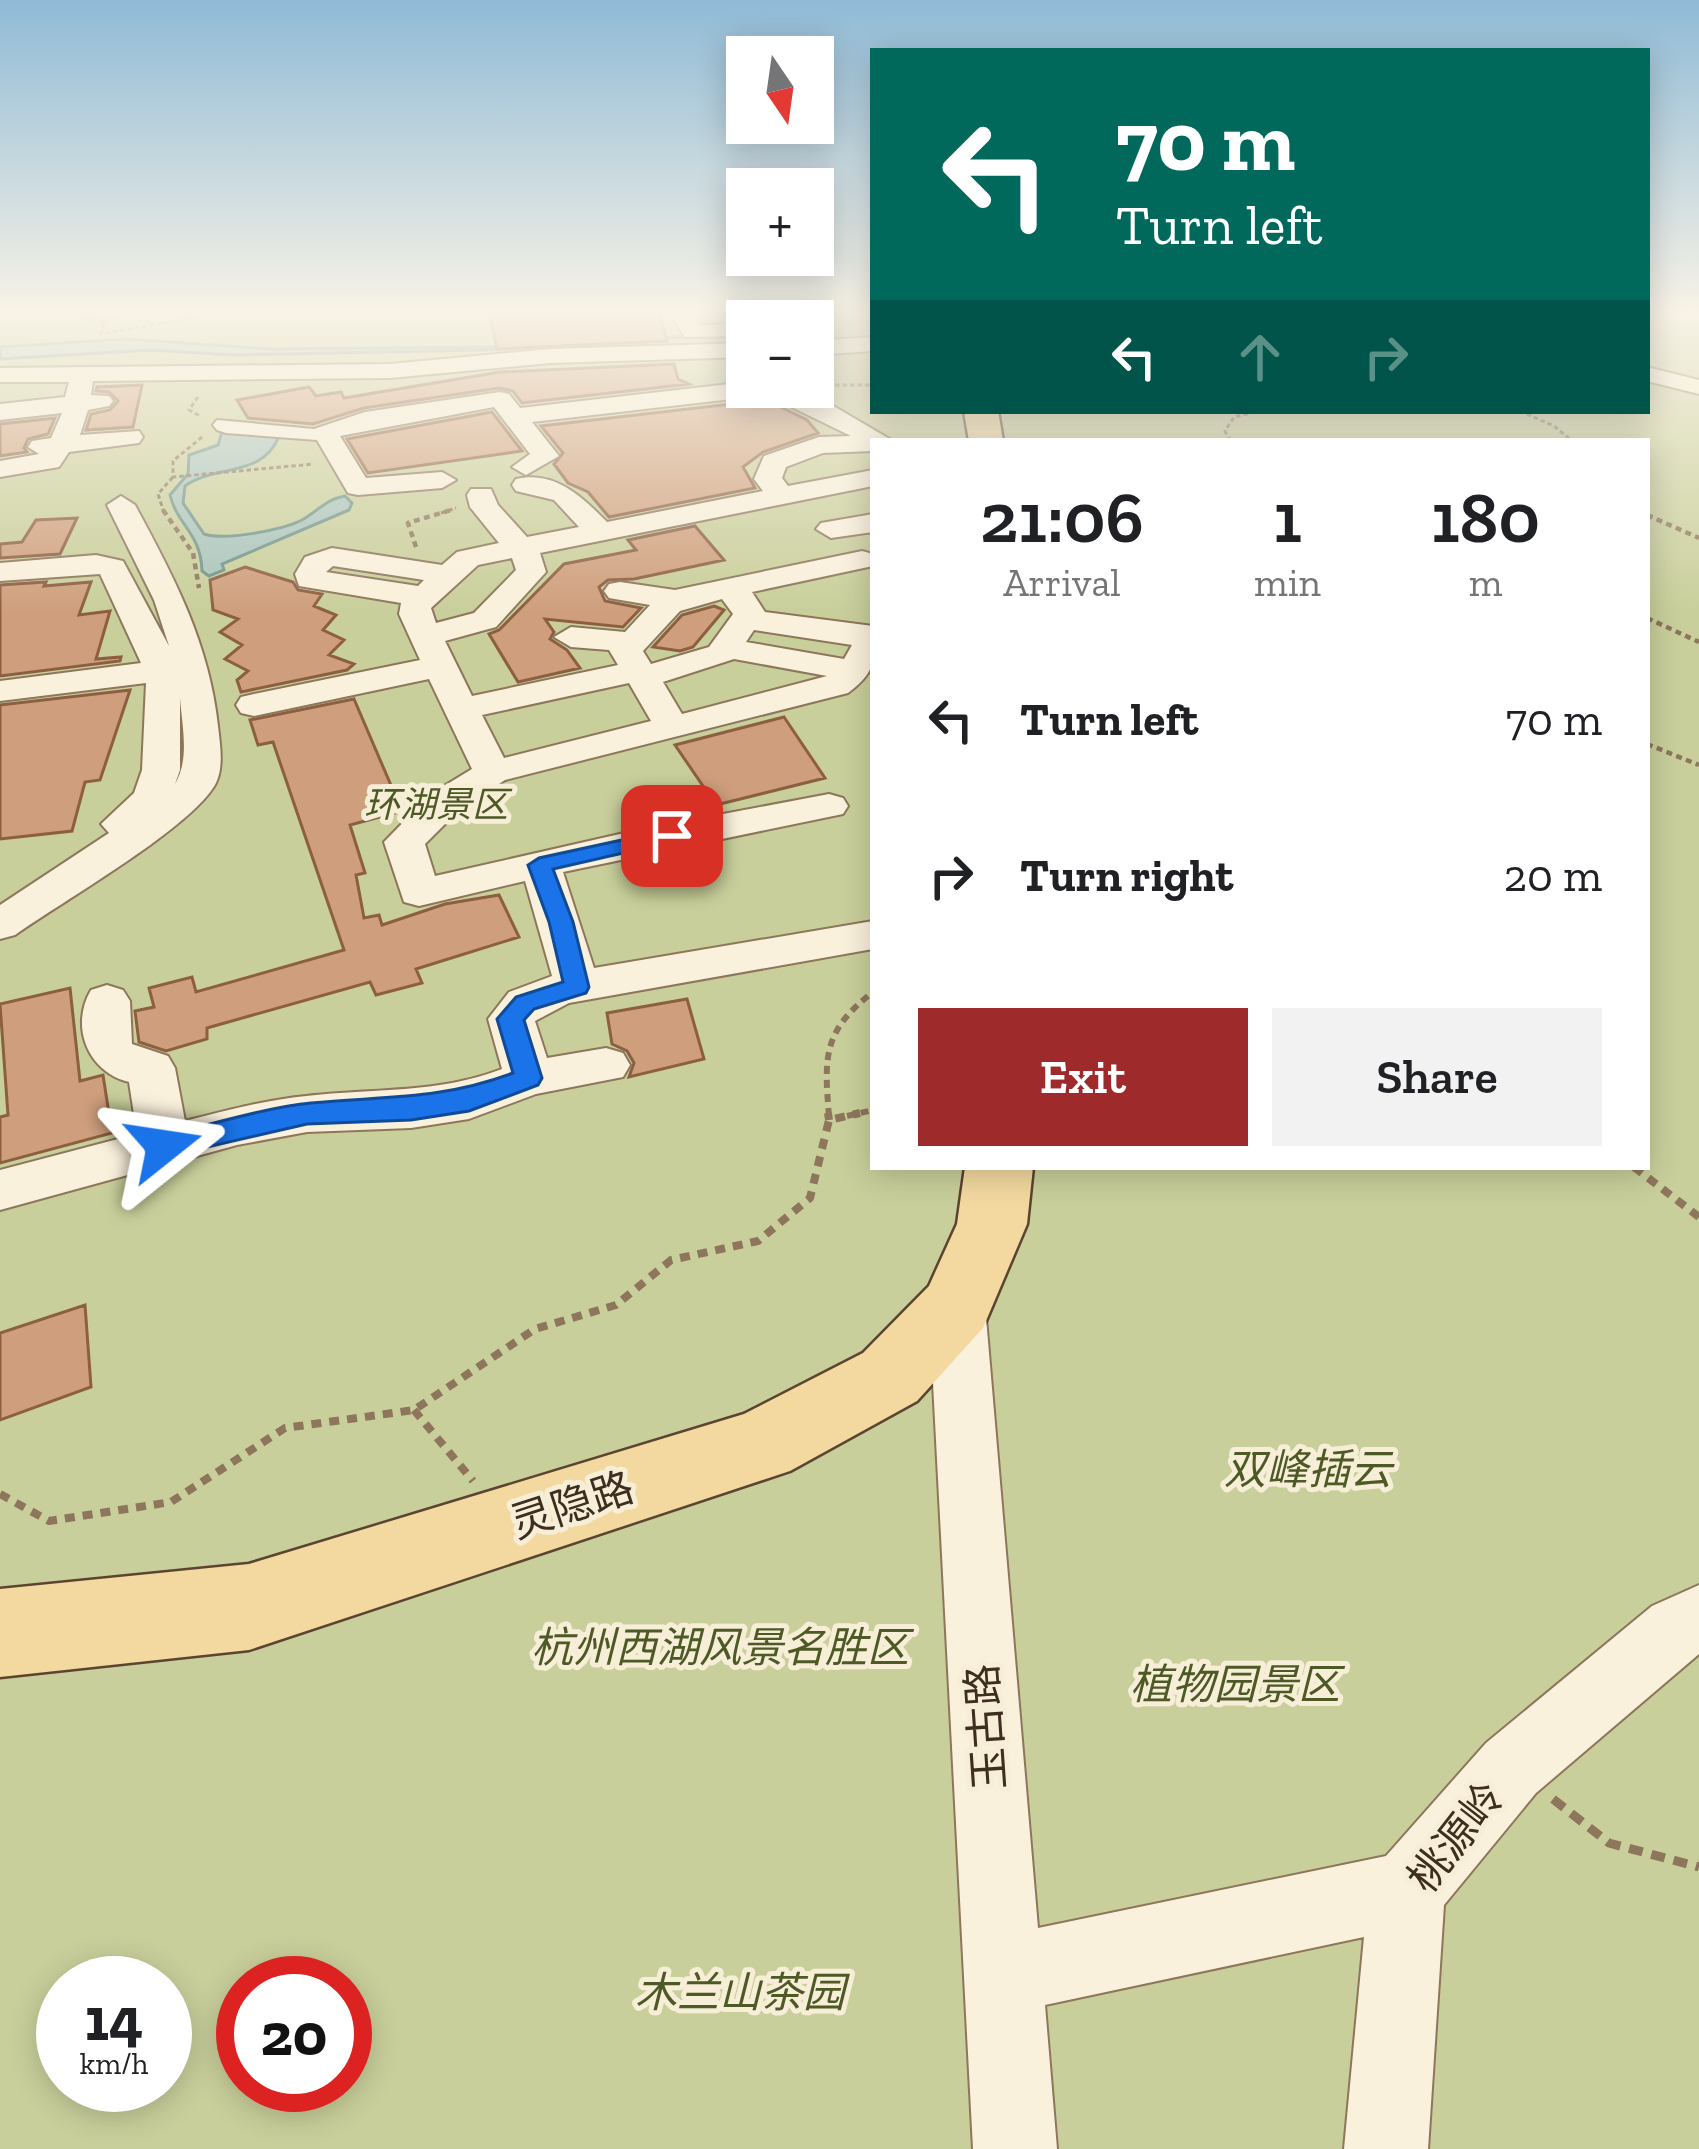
<!DOCTYPE html>
<meta charset="utf-8">
<style>
:root{--surface:#fff;--page:#f2f2f2;--text:#202124;--muted:#757577;--accent:#9e2a2b}
body{margin:0;font-family:"Zilla Slab","Noto Sans SC",serif;background:var(--page);color:var(--text);height:100vh;display:flex;flex-direction:column;font-size:45px;white-space:nowrap}
*{box-sizing:border-box;margin:0}
p{font-size:39px;color:var(--muted)}
.icon{flex:none;width:66px;height:66px;fill:none;stroke:currentColor;stroke-width:2;stroke-linecap:round;stroke-linejoin:round}
.map{position:relative;flex:1;overflow:hidden}
.side{position:absolute;left:870px;top:438px;width:780px;height:732px;display:flex;flex-direction:column;background:var(--surface);border-radius:0px;box-shadow:0 6px 30px #0003}
.side>*{flex:none}
.top-card{position:absolute;left:870px;top:48px;width:780px;height:366px;border-radius:0px;box-shadow:0 6px 30px #0003;background:#00695c;color:#fff;overflow:hidden}
.needle{width:78px;rotate:167deg}
.controls{position:absolute;left:726px;top:36px;display:grid;gap:24px}
.controls a{display:grid;place-items:center;width:108px;height:108px;border-radius:0px;background:var(--surface);box-shadow:0 6px 30px #0003;font-size:60px}
.speed{position:absolute;left:36px;top:1956px;display:flex;gap:24px;font-size:60px;font-weight:700;text-align:center}
.speed>*{display:grid;place-content:center;width:156px;height:156px;border-radius:50%;background:var(--surface);box-shadow:0 6px 30px #0003;line-height:1}
.speed small{font-size:30px;font-weight:400}
.speed .limit{border:18px solid #d22;background:#fff;color:#111}
.pin{position:absolute;display:grid;place-items:center;width:102px;height:102px;color:#fff;margin:-51px;border-radius:24px;box-shadow:0 6px 18px #0006}
.me{position:absolute;width:132px;margin:-66px;rotate:75deg;stroke-linejoin:round;filter:drop-shadow(0 0 9px #0008)}
.turn{display:flex;align-items:center;gap:42px;height:252px;padding:0 48px;font-size:54px}
.turn .icon{width:156px;height:156px;stroke-width:2.5}
.turn b{display:block;font-size:84px;line-height:102px}
.lanes{display:flex;align-items:center;height:114px;padding:0 48px;background:#0003;justify-content:center;gap:60px;direction:ltr}
.lanes .off{opacity:.35}
.eta{display:flex;justify-content:space-evenly;align-items:center;height:204px;text-align:center}
.eta b{font-size:72px;font-weight:600;line-height:84px}
.action{display:flex;gap:24px;margin-top:auto;padding:24px 48px}
.action a{flex:1;height:138px;border-radius:0px;background:var(--accent);color:#fff;font-size:48px;font-weight:600;line-height:138px;text-align:center}
.action a+a{background:var(--page);color:var(--text)}
ul{padding:0;list-style:none}
li{display:flex;align-items:center;gap:36px;height:156px;padding:0 48px}
li div{flex:1}
li b{display:block;font-size:45px}
li em{font-style:normal}
.map>svg:first-child{display:block}
.green{fill:#c9cf9b;fill-rule:evenodd}
.water{fill:#a9c4bc;stroke:#6f938a;stroke-width:3}
.building{fill:#cf9f7d;stroke:#8d5f41;stroke-width:3}
.lines{fill:none;stroke-linecap:round;stroke-linejoin:round}
.minor-casing{stroke:#8d765c;stroke-width:4}
.major-casing{stroke:#5b4430;stroke-width:5}
.path-far4{stroke:#8d765c;stroke-width:3;stroke-dasharray:4.5 3;stroke-linecap:butt}
.path-far3{stroke:#8d765c;stroke-width:4.5;stroke-dasharray:6 4.5;stroke-linecap:butt}
.path-far2{stroke:#8d765c;stroke-width:6;stroke-dasharray:8 6;stroke-linecap:butt}
.path-far1{stroke:#8d765c;stroke-width:8;stroke-dasharray:10 8;stroke-linecap:butt}
.path{stroke:#8d765c;stroke-width:9;stroke-dasharray:14 9;stroke-linecap:butt}
.minor{fill:#faf1dc;fill-rule:evenodd}
.major{fill:#f3d9a0;fill-rule:evenodd}
.route{fill:#1a73e8;stroke:#114b97;stroke-width:3}
.labels{text-anchor:middle;dominant-baseline:central;stroke-width:10;stroke-linejoin:round;paint-order:stroke}
.park-label{font-size:36px;font-style:italic;fill:#4d5a26;stroke:#f7eed8}
.near-park-label{font-size:42px;font-style:italic;fill:#4d5a26;stroke:#f7eed8}
.near-street-label{font-size:42px;fill:#3d2e20;stroke:#f7eed8}
</style>
<div class="map">
<svg width="1699" height="2149" viewBox="0 0 1699 2149">
<rect width="100%" height="100%" fill="#f0e4c8"/>
<!-- green -->
<path class="green" d="M 0,312 L 873,312 L 873,411 L 1647,411 L 1647,312 L 1699,312 L 1699,2149 L 0,2149 ZM 747,321 L 813,321 L 813,387 L 747,387 ZM 873,441 L 1647,441 L 1647,1167 L 873,1167 ZM 63,1983 L 165,1983 L 165,2085 L 63,2085 ZM 243,1983 L 345,1983 L 345,2085 L 243,2085 Z"/>
<!-- water -->
<path class="water" d="M 747,333 L 486,350 L 234,355 L 150,350 L 0,359 L 0,347 L 126,339 L 271,349 L 490,347 Z
M 232,429 L 279,436 C 263,478 215,464 185,486 L 183,503 L 204,534 C 225,541 282,530 302,520 C 318,511 326,499 345,496 L 352,503 L 349,510 L 222,564 L 224,570 L 209,576 L 202,571 C 201,533 177,525 170,495 L 188,474 L 189,455 L 218,445 L 222,432 Z"/>
<!-- building -->
<path class="building" d="M 489,312 L 659,312 L 667,341 L 497,349 Z
M 674,364 L 678,379 L 689,384 L 522,403 L 513,391 L 499,388 L 364,408 L 313,424 L 248,418 L 237,400 L 309,387 L 316,396 L 341,392 L 344,398 L 500,372 Z
M 142,385 L 133,427 L 86,430 L 91,414 L 110,410 L 118,401 L 109,392 L 96,391 L 97,387 Z
M 766,400 L 807,420 L 818,433 L 763,452 L 743,467 L 755,488 L 609,517 L 588,492 L 568,483 L 554,464 L 563,453 L 541,426 Z
M 492,412 L 522,451 L 368,473 L 347,439 Z
M 55,418 L 48,434 L 28,439 L 24,448 L 27,452 L 0,456 L 0,424 Z
M 77,518 L 60,554 L 0,558 L 0,544 L 22,542 L 36,520 Z
M 695,526 L 724,560 L 634,579 L 608,580 L 599,587 L 605,601 L 641,608 L 623,627 L 545,619 L 554,632 L 550,639 L 567,650 L 580,668 L 518,682 L 489,634 L 499,630 L 564,564 L 636,550 L 628,540 Z
M 245,567 L 293,582 L 298,590 L 322,594 L 314,606 L 336,615 L 323,630 L 344,640 L 329,655 L 354,664 L 347,670 L 241,692 L 237,680 L 248,671 L 225,659 L 242,645 L 220,632 L 238,619 L 213,610 L 210,580 Z
M 46,582 L 44,586 L 91,582 L 79,615 L 110,611 L 96,659 L 121,657 L 120,661 L 0,676 L 0,585 Z
M 714,606 L 724,610 L 693,647 L 680,651 L 653,647 L 682,615 Z
M 130,690 L 100,780 L 85,782 L 72,831 L 0,839 L 0,705 Z
M 354,699 L 402,811 L 350,825 L 365,873 L 356,875 L 364,918 L 379,915 L 382,925 L 445,904 L 499,895 L 519,937 L 416,969 L 422,983 L 376,995 L 370,982 L 207,1028 L 207,1039 L 166,1051 L 139,1042 L 135,1011 L 154,1007 L 149,988 L 192,977 L 196,992 L 344,950 L 273,742 L 258,745 L 250,720 Z
M 784,717 L 825,778 L 716,805 L 675,745 Z
M 70,988 L 80,1081 L 103,1075 L 112,1133 L 0,1163 L 0,1117 L 8,1115 L 0,1004 Z
M 687,999 L 704,1059 L 629,1077 L 634,1063 L 627,1051 L 612,1044 L 607,1013 Z
M 85,1305 L 91,1387 L 0,1420 L 0,1333 Z"/>
<g class="lines">
<!-- minor casing -->
<g class="minor-casing">
<path id="minor" d="M 669,312 L 691,312 L 700,325 L 747,324 L 747,336 L 685,337 Z
M 873,337 L 873,351 L 813,355 L 813,341 Z
M 747,343 L 747,357 L 550,363 L 390,378 L 93,381 L 91,395 L 109,396 L 113,401 L 109,406 L 88,410 L 80,435 L 139,431 L 143,437 L 139,443 L 69,452 L 59,467 L 0,477 L 0,461 L 39,454 L 28,447 L 32,441 L 51,438 L 62,413 L 0,420 L 0,404 L 65,397 L 69,382 L 0,382 L 0,368 L 390,364 L 550,349 Z
M 1647,367 L 1699,380 L 1699,394 L 1647,381 Z
M 747,382 L 747,387 L 793,387 L 813,394 L 893,441 L 873,441 L 873,451 L 823,453 L 786,467 L 782,478 L 788,486 L 873,470 L 873,486 L 540,553 L 546,572 L 496,627 L 445,641 L 472,696 L 618,665 L 609,650 L 571,647 L 554,637 L 571,627 L 625,632 L 650,605 L 609,598 L 604,591 L 609,584 L 620,582 L 675,590 L 862,551 L 873,554 L 873,566 L 752,592 L 765,612 L 873,626 C 873,662 878,670 848,693 L 505,780 L 459,810 L 425,844 L 435,876 L 633,831 L 829,794 L 843,798 L 848,806 L 843,814 L 563,872 L 594,968 L 873,921 L 873,949 L 569,1003 L 535,1021 L 547,1058 L 606,1048 L 623,1053 L 630,1065 L 623,1077 L 536,1094 L 469,1119 L 411,1128 L 307,1132 L 237,1145 L 0,1210 L 0,1170 L 137,1134 L 129,1082 C 89,1073 69,1027 91,990 L 107,985 L 123,990 L 130,1001 L 132,1044 L 168,1056 L 175,1068 L 185,1121 C 224,1111 265,1100 306,1096 C 374,1088 437,1094 502,1069 L 488,1019 L 509,992 L 552,976 L 525,881 L 419,906 L 404,902 L 384,842 L 431,794 L 472,769 L 429,679 L 254,716 L 241,713 L 236,705 L 241,697 L 254,694 L 420,660 L 399,614 L 401,603 L 299,586 L 295,574 L 305,557 L 332,548 L 442,565 L 457,552 L 499,543 L 470,507 L 467,495 L 471,489 L 491,489 L 498,505 L 527,537 L 579,527 L 554,500 L 516,491 L 512,485 L 516,479 C 555,470 582,497 607,522 L 763,491 L 754,479 L 764,456 L 819,437 L 851,436 L 767,395 L 532,422 L 559,456 L 526,475 L 512,467 L 530,454 L 494,407 L 340,436 L 366,478 L 442,472 L 456,480 L 442,488 L 358,495 L 348,493 L 317,440 L 226,433 L 217,430 L 213,425 L 217,420 L 314,429 L 365,412 L 500,392 L 509,394 L 520,408 ZM 512,558 L 516,570 L 474,613 L 436,623 L 431,608 L 478,565 ZM 333,566 L 424,580 L 418,586 L 326,572 ZM 722,599 L 733,614 L 709,647 L 651,664 L 643,651 L 680,611 ZM 754,630 L 852,645 L 844,659 L 746,642 ZM 734,659 L 827,676 L 682,714 L 663,682 ZM 629,683 L 651,721 L 504,758 L 482,715 Z
M 121,496 L 135,505 C 174,577 209,643 218,726 C 220,745 225,771 213,788 C 184,832 63,901 15,935 L 0,939 L 0,905 L 109,833 L 101,824 L 134,793 L 142,770 L 146,683 L 0,701 L 0,681 L 141,663 L 100,574 L 0,581 L 0,563 L 96,555 L 123,561 L 169,646 L 154,600 L 107,505 ZM 180,698 C 182,726 190,759 175,784 L 180,770 Z
M 873,514 L 873,532 L 831,538 L 816,529 L 821,523 Z
M 957,1283 L 977,1289 L 985,1306 L 1038,1928 L 1386,1856 L 1486,1743 L 1652,1606 L 1699,1585 L 1699,1654 L 1536,1793 L 1444,1905 L 1428,2149 L 1344,2149 L 1364,1937 L 1045,2005 L 1057,2149 L 973,2149 L 929,1306 L 937,1289 Z"/>
</g>
<!-- major casing -->
<g class="major-casing">
<path id="major" d="M 964,411 L 998,411 L 1003,441 L 969,441 Z
M 965,1167 L 1033,1167 L 1027,1224 L 983,1328 L 917,1401 L 790,1471 L 249,1650 L 0,1677 L 0,1589 L 249,1564 L 744,1414 L 863,1353 L 929,1286 L 957,1224 Z"/>
</g>
<!-- path-far4 -->
<path class="path-far4" d="M 55,312 L 104,321 L 101,334 L 225,312
M 0,315 L 55,314
M 104,321 L 126,312
M 835,385 L 873,385
M 198,397 L 189,410 L 200,416
M 1520,411 L 1554,426 L 1572,441
M 202,437 L 173,461 L 173,477 L 314,464
M 1230,441 L 1225,431 L 1234,417 L 1260,411
M 164,513 L 158,494 L 173,477
M 441,513 L 456,508"/>
<!-- path-far3 -->
<path class="path-far3" d="M 163,510 L 193,553 L 199,588
M 1647,515 L 1699,538
M 416,547 L 408,523 L 451,510
M 1647,618 L 1699,642
M 1647,744 L 1699,765"/>
<!-- path-far2 -->
<path class="path-far2" d="M 829,1116 C 824,1056 823,1031 873,992
M 847,1116 L 873,1110"/>
<!-- path-far1 -->
<path class="path-far1" d="M 828,1113 L 829,1120
M 1634,1167 L 1699,1217
M 414,1410 L 473,1481
M 0,1494 L 49,1521 L 171,1502 L 285,1428 L 414,1410 L 535,1329 L 616,1305 L 671,1260 L 758,1241 L 810,1198 L 829,1120 L 860,1113"/>
<!-- path -->
<path class="path" d="M 1553,1799 L 1609,1843 L 1699,1867"/>
<!-- minor -->
<use href="#minor" class="minor"/>
<!-- major -->
<use href="#major" class="major"/>
</g>
<!-- sky -->
<linearGradient id="sky" x2="0" y2="1"><stop stop-color="#8fbad6"/><stop offset="0.51" stop-color="#f8f3e6"/><stop offset="1" stop-color="#f8f3e6" stop-opacity="0"/></linearGradient>
<rect width="1699" height="612" fill="url(#sky)"/>
<!-- route -->
<path class="route" d="M 672,829 L 680,831 L 680,840 L 553,869 L 573,922 L 589,987 L 586,993 L 534,1009 L 524,1020 L 542,1078 L 538,1085 L 469,1111 L 411,1120 L 307,1124 L 164,1157 L 154,1154 L 150,1146 L 164,1135 C 212,1125 262,1108 311,1103 C 385,1096 441,1100 513,1073 L 497,1019 L 516,997 L 563,982 L 549,922 L 528,865 L 539,858 Z"/>
<g class="labels">
<!-- park labels -->
<g class="park-label">
<text x="436" y="804">环湖景区</text>
</g>
<!-- near-park labels -->
<g class="near-park-label">
<text x="1308" y="1469">双峰插云</text>
<text x="720" y="1647">杭州西湖风景名胜区</text>
<text x="1235" y="1684">植物园景区</text>
<text x="740" y="1992">木兰山茶园</text>
</g>
<!-- near-street labels -->
<g class="near-street-label">
<text transform="translate(572 1505) rotate(-18)">灵隐路</text>
<text transform="translate(986 1727) rotate(-94)">玉古路</text>
<text transform="translate(1456 1837) rotate(-52)">桃源岭</text>
</g>
</g>
</svg>
<div class="controls">
<a><svg class="needle" viewBox="-14 -14 28 28"><path d="M0-13l5 13h-10z" fill="#e53935"/><path d="M0 13l5-13h-10z" fill="#757577"/></svg></a>
<a>+</a>
<a>−</a>
</div>
<div class="speed"><div>14<small>km/h</small></div><div class="limit">20</div></div>
<div class="pin" style="left:672px;top:836px;background:#d93025"><svg class="icon" aria-label="arrive" viewBox="0 0 24 24"><path d="M6 21V4h12l-3 4 3 4H6"/></svg></div>
<svg class="me" style="left:164px;top:1146px" viewBox="-20 -20 40 40"><path d="M0-17L14 15 0 8-14 15z" fill="#1a73e8" stroke="#fff" stroke-width="4"/></svg>
<div class="top-card">
<div class="turn"><svg class="icon" aria-label="left" viewBox="0 0 24 24"><path d="M17 20v-9H6M10 6l-5 5 5 5"/></svg><div><b>70 m</b>Turn left</div></div>
<div class="lanes"><svg class="icon" aria-label="left" viewBox="0 0 24 24"><path d="M17 20v-9H6M10 6l-5 5 5 5"/></svg><svg class="icon off" aria-label="ahead" viewBox="0 0 24 24"><path d="M12 20V5M6 11l6-6 6 6"/></svg><svg class="icon off" aria-label="right" viewBox="0 0 24 24"><path d="M7 20v-9h11M14 6l5 5-5 5"/></svg></div>
</div>
<section class="side">
<div class="eta">
<div><b>21:06</b><p>Arrival</p></div>
<div><b>1</b><p>min</p></div>
<div><b>180</b><p>m</p></div>
</div>
<ul>
<li><svg class="icon" aria-label="left" viewBox="0 0 24 24"><path d="M17 20v-9H6M10 6l-5 5 5 5"/></svg><div><b>Turn left</b></div><em>70 m</em></li>
<li><svg class="icon" aria-label="right" viewBox="0 0 24 24"><path d="M7 20v-9h11M14 6l5 5-5 5"/></svg><div><b>Turn right</b></div><em>20 m</em></li>
</ul>
<div class="action"><a>Exit</a><a>Share</a></div>
</section>
</div>
